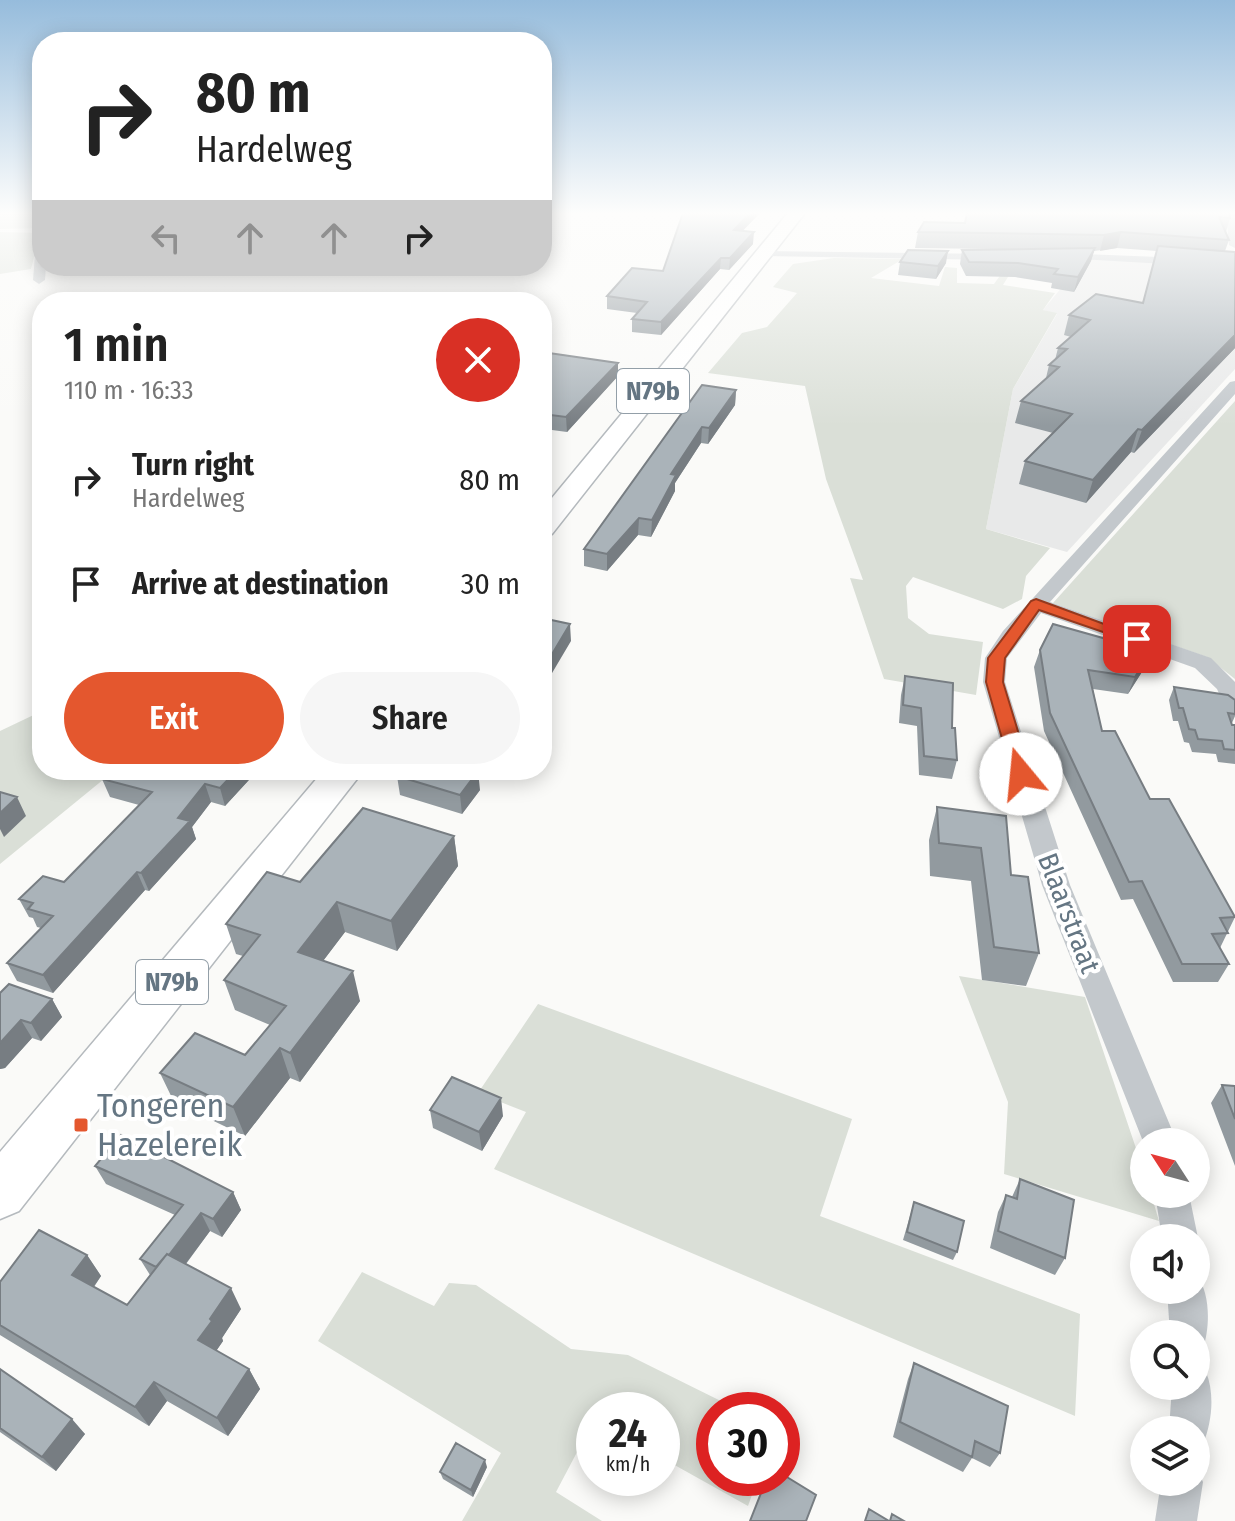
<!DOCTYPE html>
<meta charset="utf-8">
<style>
:root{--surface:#fff;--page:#f6f6f6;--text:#222;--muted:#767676;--accent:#e4572e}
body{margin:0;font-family:"Fira Sans Condensed",sans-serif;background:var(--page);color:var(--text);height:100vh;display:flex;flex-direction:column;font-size:30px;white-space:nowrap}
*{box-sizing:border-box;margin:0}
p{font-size:26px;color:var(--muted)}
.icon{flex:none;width:44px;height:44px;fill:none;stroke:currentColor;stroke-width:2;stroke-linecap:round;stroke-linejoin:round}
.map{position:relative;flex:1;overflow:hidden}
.details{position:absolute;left:32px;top:292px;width:520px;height:488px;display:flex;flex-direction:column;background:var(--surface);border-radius:32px;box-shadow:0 4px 20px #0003}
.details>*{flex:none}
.top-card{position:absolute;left:32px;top:32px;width:520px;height:244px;border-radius:32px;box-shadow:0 4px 20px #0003;background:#fff;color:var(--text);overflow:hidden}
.needle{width:52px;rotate:306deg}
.tools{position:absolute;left:1130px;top:1128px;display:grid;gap:16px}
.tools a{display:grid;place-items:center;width:80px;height:80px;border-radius:50%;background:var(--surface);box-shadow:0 4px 20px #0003;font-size:40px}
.speed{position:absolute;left:576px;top:1392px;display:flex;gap:16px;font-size:40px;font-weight:700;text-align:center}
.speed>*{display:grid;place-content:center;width:104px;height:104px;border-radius:50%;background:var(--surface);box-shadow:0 4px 20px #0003;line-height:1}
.speed small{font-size:20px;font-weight:400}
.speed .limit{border:12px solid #d22;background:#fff;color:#111}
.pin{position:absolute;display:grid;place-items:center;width:68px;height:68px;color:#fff;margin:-34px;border-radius:16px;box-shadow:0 4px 12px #0006}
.me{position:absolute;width:88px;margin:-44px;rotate:343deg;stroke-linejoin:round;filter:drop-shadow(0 0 6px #0008)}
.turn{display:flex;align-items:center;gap:28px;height:168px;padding:0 32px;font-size:36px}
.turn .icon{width:104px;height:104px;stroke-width:2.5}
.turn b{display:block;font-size:56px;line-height:68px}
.lanes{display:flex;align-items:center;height:76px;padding:0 32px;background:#0003;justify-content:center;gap:40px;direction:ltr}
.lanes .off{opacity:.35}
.round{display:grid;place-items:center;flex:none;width:84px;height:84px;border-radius:42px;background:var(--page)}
.overview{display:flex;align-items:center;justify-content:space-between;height:136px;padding:0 32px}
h1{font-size:48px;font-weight:600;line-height:60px}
.primary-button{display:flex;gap:16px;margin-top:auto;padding:16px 32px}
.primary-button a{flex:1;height:92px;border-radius:48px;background:var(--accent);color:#fff;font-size:32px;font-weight:600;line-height:92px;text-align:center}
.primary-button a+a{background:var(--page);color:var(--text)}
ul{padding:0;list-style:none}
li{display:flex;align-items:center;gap:24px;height:104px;padding:0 32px}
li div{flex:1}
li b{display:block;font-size:30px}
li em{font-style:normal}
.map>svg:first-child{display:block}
.built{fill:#e8e9e9}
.green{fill:#dadfd7}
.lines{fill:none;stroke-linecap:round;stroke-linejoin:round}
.primary-casing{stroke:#b5babe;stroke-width:3}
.minor{fill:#c3c8cc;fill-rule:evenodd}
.primary{fill:#fff;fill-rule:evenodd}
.wall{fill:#929a9f}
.shaded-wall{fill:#777d82}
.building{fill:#aab3b9;stroke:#777d82;stroke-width:2}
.route{fill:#e4572e;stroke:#94391e;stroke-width:2}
.poi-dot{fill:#e4572e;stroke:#fff;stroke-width:3}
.labels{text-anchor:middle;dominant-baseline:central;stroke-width:8;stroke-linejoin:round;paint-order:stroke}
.shield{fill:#fff;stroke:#939fa8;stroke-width:2}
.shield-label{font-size:26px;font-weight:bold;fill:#657683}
.street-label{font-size:28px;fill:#657683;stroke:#fff}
.near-poi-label{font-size:34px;fill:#657683;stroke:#fff;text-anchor:start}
</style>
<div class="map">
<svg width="1235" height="1521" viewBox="0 0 1235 1521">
<rect width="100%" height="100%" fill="#fafaf8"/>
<!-- built -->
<path class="built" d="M 1087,257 L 1235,266 L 1235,369 L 1067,552 L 986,529 L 1013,389 L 1057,314 L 1043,310 Z"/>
<!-- green -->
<path class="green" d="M 0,213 L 42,213 L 42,228 L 0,229 Z
M 0,232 L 40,233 L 31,269 L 0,274 Z
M 834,258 L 903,259 L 871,278 L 939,286 L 945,267 L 957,268 L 957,283 L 994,284 L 1012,259 L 1019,259 L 1003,285 L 1055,293 L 1043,310 L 1057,313 L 1013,389 L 986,529 L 1050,548 L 1026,576 L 1022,599 L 1003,609 L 913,577 L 906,586 L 908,618 L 929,634 L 983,642 L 976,695 L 884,679 L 850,578 L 863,580 L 826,479 L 805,386 L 708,373 L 742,333 L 767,327 L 797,293 L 773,287 L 793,264 Z
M 1235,401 L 1235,679 L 1207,657 L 1053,603 Z
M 42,711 L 42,770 L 115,770 L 0,864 L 0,731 Z
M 959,976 L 1085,997 L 1144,1172 L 1144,1194 L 1151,1194 L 1159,1221 L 1004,1174 L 1008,1102 Z
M 538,1004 L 852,1119 L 820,1216 L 1080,1314 L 1075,1416 L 494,1169 L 526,1112 L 478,1093 Z
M 362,1272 L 434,1306 L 449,1283 L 476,1285 L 571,1349 L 628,1355 L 739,1410 L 714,1410 L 714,1478 L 758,1478 L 748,1506 L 662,1458 L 662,1410 L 594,1410 L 594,1420 L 556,1492 L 602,1521 L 462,1521 L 501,1453 L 318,1341 Z"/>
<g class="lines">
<!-- primary casing -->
<g class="primary-casing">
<path id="primary" d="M 788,213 L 805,213 L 552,534 L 542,537 L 542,510 Z
M 324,770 L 364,770 L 19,1211 L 0,1219 L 0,1152 Z"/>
</g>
<!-- minor -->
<path class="minor" d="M 1226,213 L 1235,213 L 1235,248 L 1229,245 Z
M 42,240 L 42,266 L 46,266 L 45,280 L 39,284 L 33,280 L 36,243 Z
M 760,251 L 993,254 L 999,257 L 993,260 L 764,256 Z
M 1058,253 L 1235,260 L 1235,268 L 1062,258 Z
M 1235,381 L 1235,394 L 1050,602 L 1211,658 L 1235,682 L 1235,713 L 1227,711 L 1217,689 L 1195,668 L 1041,613 L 1007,658 L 1005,682 L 1070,885 L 1177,1142 L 1144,1144 L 1042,885 L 983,682 L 985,658 L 1003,631 L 1230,382 Z
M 1155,1194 L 1189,1194 L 1198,1238 L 1196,1243 L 1196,1238 L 1162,1238 Z
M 1196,1276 C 1211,1291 1210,1329 1203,1348 L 1196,1350 L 1196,1334 L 1170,1334 L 1167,1290 L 1196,1290 Z
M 1196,1368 L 1206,1372 C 1215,1394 1212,1422 1203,1444 L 1196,1447 L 1196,1430 L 1169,1430 L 1172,1386 L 1196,1386 Z
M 1196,1467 L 1203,1482 L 1197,1521 L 1155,1521 L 1161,1482 L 1196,1482 Z"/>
<!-- primary -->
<use href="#primary" class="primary"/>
</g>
<!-- wall -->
<path class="wall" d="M 1230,213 L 1230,218 L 1226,232 L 1229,240 L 1225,251 L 1235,252 L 1235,348 L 1134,453 L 1131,452 L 1086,503 L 1019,484 L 1025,461 L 1053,433 L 1015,423 L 1021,401 L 1046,378 L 1049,365 L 1055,360 L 1058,348 L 1071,337 L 1064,335 L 1069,315 L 1143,303 L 1157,251 L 1117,248 L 1094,251 L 1091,261 L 1074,292 L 1051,288 L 1052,283 L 1015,277 L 966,276 L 960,264 L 962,250 L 994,249 L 915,248 L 918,232 L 965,223 Z
M 743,231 L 753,244 L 729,270 L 720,269 L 661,335 L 632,332 L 632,319 L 637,313 L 607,309 L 607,296 L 663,271 Z
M 900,262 L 946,263 L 936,279 L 898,275 Z
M 542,352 L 618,376 L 567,432 L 552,430 Z
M 736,390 L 735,405 L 708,444 L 701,443 L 675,483 L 675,491 L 651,537 L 638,535 L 607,571 L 584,566 L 584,549 Z
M 1103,638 L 1152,656 L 1128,694 L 1093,689 L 1102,731 L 1235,917 L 1220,948 L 1229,964 L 1218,982 L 1173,982 L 1133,899 L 1121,900 L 1044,731 L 1034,667 L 1040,650 Z
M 905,676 L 952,728 L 957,760 L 952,779 L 919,775 L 917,726 L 899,723 L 901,695 Z
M 1174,687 L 1235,700 L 1235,716 L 1232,723 L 1232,725 L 1235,725 L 1235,764 L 1218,762 L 1216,754 L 1192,752 L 1189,743 L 1184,742 L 1178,721 L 1173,721 L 1169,700 Z
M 172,770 L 258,770 L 225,806 L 211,802 L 192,827 L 196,839 L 149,891 L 145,890 L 53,993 L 17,981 L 7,963 L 41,928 L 37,927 L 33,918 L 29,917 L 19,899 L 64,882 L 139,805 L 110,797 L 102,779 L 170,772 Z
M 397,776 L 480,790 L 462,814 L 400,795 Z
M 937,807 L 1011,875 L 1039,953 L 1026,986 L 982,980 L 971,881 L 930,876 L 929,840 Z
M 454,836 L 458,866 L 397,951 L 345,932 L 323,961 L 360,1001 L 300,1082 L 290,1078 L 245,1136 L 174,1102 L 160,1073 L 245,1055 L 270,1025 L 235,1010 L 224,980 L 243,956 L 236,954 L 226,924 L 300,882 Z
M 0,993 L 52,999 L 62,1017 L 41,1041 L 32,1038 L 5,1068 L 0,1069 Z
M 1222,1085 L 1235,1086 L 1235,1166 L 1211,1103 Z
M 430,1110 L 503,1116 L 482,1151 L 433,1128 Z
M 95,1166 L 233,1192 L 241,1210 L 222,1237 L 210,1231 L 186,1264 L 241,1309 L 222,1338 L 223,1341 L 216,1351 L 249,1369 L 260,1389 L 228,1436 L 167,1401 L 149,1426 L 0,1335 L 0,1282 L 87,1255 L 101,1276 L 94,1287 L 127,1305 L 150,1275 L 140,1259 L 175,1215 L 106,1184 Z
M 1020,1179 L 1065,1258 L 1055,1275 L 990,1248 L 998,1212 L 1006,1195 L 1012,1197 Z
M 914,1202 L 957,1252 L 953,1260 L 903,1240 Z
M 914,1363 L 1000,1453 L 990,1467 L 972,1458 L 963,1472 L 893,1437 L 908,1379 Z
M 0,1369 L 85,1434 L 56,1471 L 0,1432 Z
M 487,1467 L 473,1497 L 443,1479 L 440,1472 Z"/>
<!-- shaded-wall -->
<path class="shaded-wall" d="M 750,213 L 760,213 L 733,241 L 734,230 Z
M 754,232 L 753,244 L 729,270 L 730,258 Z
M 1121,232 L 1117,248 L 1100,251 L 1104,235 Z
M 1095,248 L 1091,261 L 1074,292 L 1078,277 Z
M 948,251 L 946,263 L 936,279 L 938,266 Z
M 721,258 L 720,269 L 661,335 L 661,322 Z
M 1235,335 L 1235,348 L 1134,453 L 1142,430 Z
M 618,363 L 618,376 L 567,432 L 566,417 Z
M 736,390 L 735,405 L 708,444 L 709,428 Z
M 551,415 L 552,430 L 542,440 L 542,425 Z
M 702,427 L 701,443 L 675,483 L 675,491 L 651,537 L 652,520 L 671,474 Z
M 1138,429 L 1131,452 L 1086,503 L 1093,480 Z
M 639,518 L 638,535 L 607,571 L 607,554 Z
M 570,624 L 571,641 L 542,690 L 542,671 Z
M 1159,639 L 1152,656 L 1128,694 L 1135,677 Z
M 237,770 L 258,770 L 225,806 L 220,788 Z
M 478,771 L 480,790 L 462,814 L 460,795 Z
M 205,784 L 211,802 L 192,827 L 196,839 L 149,891 L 141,873 L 178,818 Z
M 17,797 L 26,816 L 4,837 L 0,829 L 0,813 Z
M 454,836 L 458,866 L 397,951 L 391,921 Z
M 137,872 L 145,890 L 53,993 L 43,975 Z
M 337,902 L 345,932 L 307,982 L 298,952 Z
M 353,971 L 360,1001 L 300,1082 L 290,1053 Z
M 52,999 L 62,1017 L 41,1041 L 31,1023 Z
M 21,1020 L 32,1038 L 5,1068 L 0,1069 L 0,1043 Z
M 280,1048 L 290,1078 L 245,1136 L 233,1107 Z
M 501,1098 L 503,1116 L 482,1151 L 479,1132 Z
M 233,1192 L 241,1210 L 222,1237 L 213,1219 Z
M 201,1213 L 210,1231 L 169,1286 L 159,1269 Z
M 87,1255 L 101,1276 L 87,1296 L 72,1275 Z
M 231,1288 L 241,1309 L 222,1338 L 223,1341 L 210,1360 L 198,1340 L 210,1319 Z
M 249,1369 L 260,1389 L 228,1436 L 217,1418 Z
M 154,1382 L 167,1401 L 149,1426 L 135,1407 Z
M 72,1419 L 85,1434 L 56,1471 L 42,1457 Z
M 485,1460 L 487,1467 L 473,1497 L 471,1490 Z"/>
<!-- building -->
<path class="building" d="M 683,213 L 750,213 L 734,230 L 754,232 L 730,258 L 721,258 L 661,322 L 632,319 L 647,302 L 607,296 L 632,268 L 663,271 Z
M 967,213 L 1230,213 L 1230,218 L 1219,217 L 1229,240 L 1121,232 L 1104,235 L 918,232 L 924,222 L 965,223 Z
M 1158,246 L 1235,252 L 1235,335 L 1142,430 L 1138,429 L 1093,480 L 1025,461 L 1072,414 L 1021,401 L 1059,367 L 1049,365 L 1067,349 L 1058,348 L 1090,320 L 1069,315 L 1096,294 L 1143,303 Z
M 1095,248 L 1078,277 L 1054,274 L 1058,269 L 1018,263 L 969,262 L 962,250 Z
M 908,250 L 948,251 L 938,266 L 900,262 Z
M 542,352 L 618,363 L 566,417 L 551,415 L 542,425 Z
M 702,385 L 736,390 L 709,428 L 702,427 L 671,474 L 676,475 L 652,520 L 639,518 L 607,554 L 584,549 Z
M 542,618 L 570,624 L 542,671 Z
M 1114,623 L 1159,639 L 1135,677 L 1088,670 L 1102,731 L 1115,731 L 1150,799 L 1169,799 L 1235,917 L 1220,918 L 1228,933 L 1212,934 L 1229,964 L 1182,964 L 1142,881 L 1129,882 L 1050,713 L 1040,650 L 1053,624 L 1103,638 Z
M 905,676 L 953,683 L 952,728 L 955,728 L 957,760 L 924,756 L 921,708 L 903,705 Z
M 1174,687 L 1228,695 L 1235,700 L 1235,714 L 1228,713 L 1232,725 L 1235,725 L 1235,750 L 1224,749 L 1222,741 L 1198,739 L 1195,730 L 1189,729 L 1183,708 L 1179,708 Z
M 112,770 L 161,770 L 170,772 L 172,770 L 237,770 L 220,788 L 205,784 L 178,818 L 190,821 L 141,873 L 137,872 L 43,975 L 7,963 L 53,916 L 28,909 L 33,903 L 19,899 L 43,876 L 64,882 L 152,792 L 102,779 Z
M 402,770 L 473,770 L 478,771 L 460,795 L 397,776 Z
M 0,792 L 17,797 L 0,813 Z
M 937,807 L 1006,816 L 1011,875 L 1028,877 L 1039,953 L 994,947 L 981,848 L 939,843 Z
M 363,808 L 454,836 L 391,921 L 337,902 L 298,952 L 353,971 L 290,1053 L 280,1048 L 233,1107 L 160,1073 L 195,1033 L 245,1055 L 286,1006 L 224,980 L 260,935 L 226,924 L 267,872 L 300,882 Z
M 9,984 L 52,999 L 31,1023 L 21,1020 L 0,1043 L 0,993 Z
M 452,1077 L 501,1098 L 479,1132 L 430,1110 Z
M 1222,1085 L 1235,1086 L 1235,1119 Z
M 121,1135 L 233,1192 L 213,1219 L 201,1213 L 169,1255 L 167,1254 L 156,1267 L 140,1259 L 183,1205 L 95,1166 Z
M 1020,1179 L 1074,1200 L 1065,1258 L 998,1231 L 1006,1195 L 1017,1199 Z
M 914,1202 L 964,1221 L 957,1252 L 907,1232 Z
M 39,1230 L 87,1255 L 72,1275 L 127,1305 L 167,1254 L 231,1288 L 210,1319 L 212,1321 L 198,1340 L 249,1369 L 217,1418 L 154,1382 L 135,1407 L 0,1325 L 0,1282 Z
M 914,1363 L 1008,1406 L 1000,1453 L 975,1441 L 972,1457 L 900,1422 Z
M 0,1369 L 72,1419 L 42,1457 L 0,1428 Z
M 456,1443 L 485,1460 L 471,1490 L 440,1472 Z
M 782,1474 L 816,1495 L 806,1521 L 750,1521 L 767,1478 L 782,1478 Z
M 869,1509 L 889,1521 L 865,1521 Z
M 892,1514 L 904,1521 L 890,1521 Z"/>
<!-- sky -->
<linearGradient id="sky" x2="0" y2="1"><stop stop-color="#96bcdc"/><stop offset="0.5" stop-color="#fdfdfc"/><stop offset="1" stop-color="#fdfdfc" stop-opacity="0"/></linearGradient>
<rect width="1235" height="426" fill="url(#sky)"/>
<!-- route -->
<path class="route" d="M 1036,599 L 1145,639 L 1132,642 L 1039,610 L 1005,658 L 1003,682 L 1031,774 L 1021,780 L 1012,774 L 986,682 L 988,658 L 1031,601 Z"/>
<!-- markers -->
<rect class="poi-dot" x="73" y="1117" width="16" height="16" rx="4"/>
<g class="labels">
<!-- shield labels -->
<g class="shield">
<rect x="617" y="369" width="72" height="44" rx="6"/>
<rect x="136" y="960" width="72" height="44" rx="6"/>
</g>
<g class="shield-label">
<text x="653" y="391">N79b</text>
<text x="172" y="982">N79b</text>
</g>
<!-- street labels -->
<g class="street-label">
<text transform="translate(1069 913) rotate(69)">Blaarstraat</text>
</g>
<!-- near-poi labels -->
<g class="near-poi-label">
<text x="97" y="1105">Tongeren<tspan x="97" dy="39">Hazelereik</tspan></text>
</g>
</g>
</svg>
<div class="tools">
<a><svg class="needle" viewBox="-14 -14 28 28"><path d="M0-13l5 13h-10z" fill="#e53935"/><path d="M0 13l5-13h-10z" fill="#767676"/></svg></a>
<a><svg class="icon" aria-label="sound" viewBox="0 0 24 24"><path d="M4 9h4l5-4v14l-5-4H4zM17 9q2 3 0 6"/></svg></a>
<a><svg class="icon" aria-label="search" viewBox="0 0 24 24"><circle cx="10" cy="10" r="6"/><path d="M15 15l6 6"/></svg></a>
<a><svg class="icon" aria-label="layers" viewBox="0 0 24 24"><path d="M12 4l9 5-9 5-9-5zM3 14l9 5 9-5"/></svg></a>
</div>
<div class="speed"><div>24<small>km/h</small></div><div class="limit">30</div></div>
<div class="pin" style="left:1137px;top:639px;background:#d93025"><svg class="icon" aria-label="arrive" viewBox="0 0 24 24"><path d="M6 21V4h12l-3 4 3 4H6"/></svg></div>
<svg class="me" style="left:1021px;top:774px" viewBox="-20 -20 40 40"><circle r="19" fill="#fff"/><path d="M0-13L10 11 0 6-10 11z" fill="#e4572e"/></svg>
<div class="top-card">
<div class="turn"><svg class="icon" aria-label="right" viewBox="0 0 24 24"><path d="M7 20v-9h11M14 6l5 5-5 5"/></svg><div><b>80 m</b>Hardelweg</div></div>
<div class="lanes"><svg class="icon off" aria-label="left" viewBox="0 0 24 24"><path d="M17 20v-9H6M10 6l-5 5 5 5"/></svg><svg class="icon off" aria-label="ahead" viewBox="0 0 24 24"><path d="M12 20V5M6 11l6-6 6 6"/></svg><svg class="icon off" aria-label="ahead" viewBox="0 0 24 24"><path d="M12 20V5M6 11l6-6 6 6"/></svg><svg class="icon" aria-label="right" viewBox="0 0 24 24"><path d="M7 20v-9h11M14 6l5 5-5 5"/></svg></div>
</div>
<section class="details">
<div class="overview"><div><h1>1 min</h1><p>110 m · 16:33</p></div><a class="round" style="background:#d93025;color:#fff"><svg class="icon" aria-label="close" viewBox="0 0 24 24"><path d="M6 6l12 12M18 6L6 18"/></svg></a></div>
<ul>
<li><svg class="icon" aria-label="right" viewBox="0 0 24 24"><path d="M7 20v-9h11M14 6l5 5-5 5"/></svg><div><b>Turn right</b><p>Hardelweg</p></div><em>80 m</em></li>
<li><svg class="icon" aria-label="arrive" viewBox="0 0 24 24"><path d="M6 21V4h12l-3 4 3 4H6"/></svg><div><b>Arrive at destination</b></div><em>30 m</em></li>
</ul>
<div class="primary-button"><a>Exit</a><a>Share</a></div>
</section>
</div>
